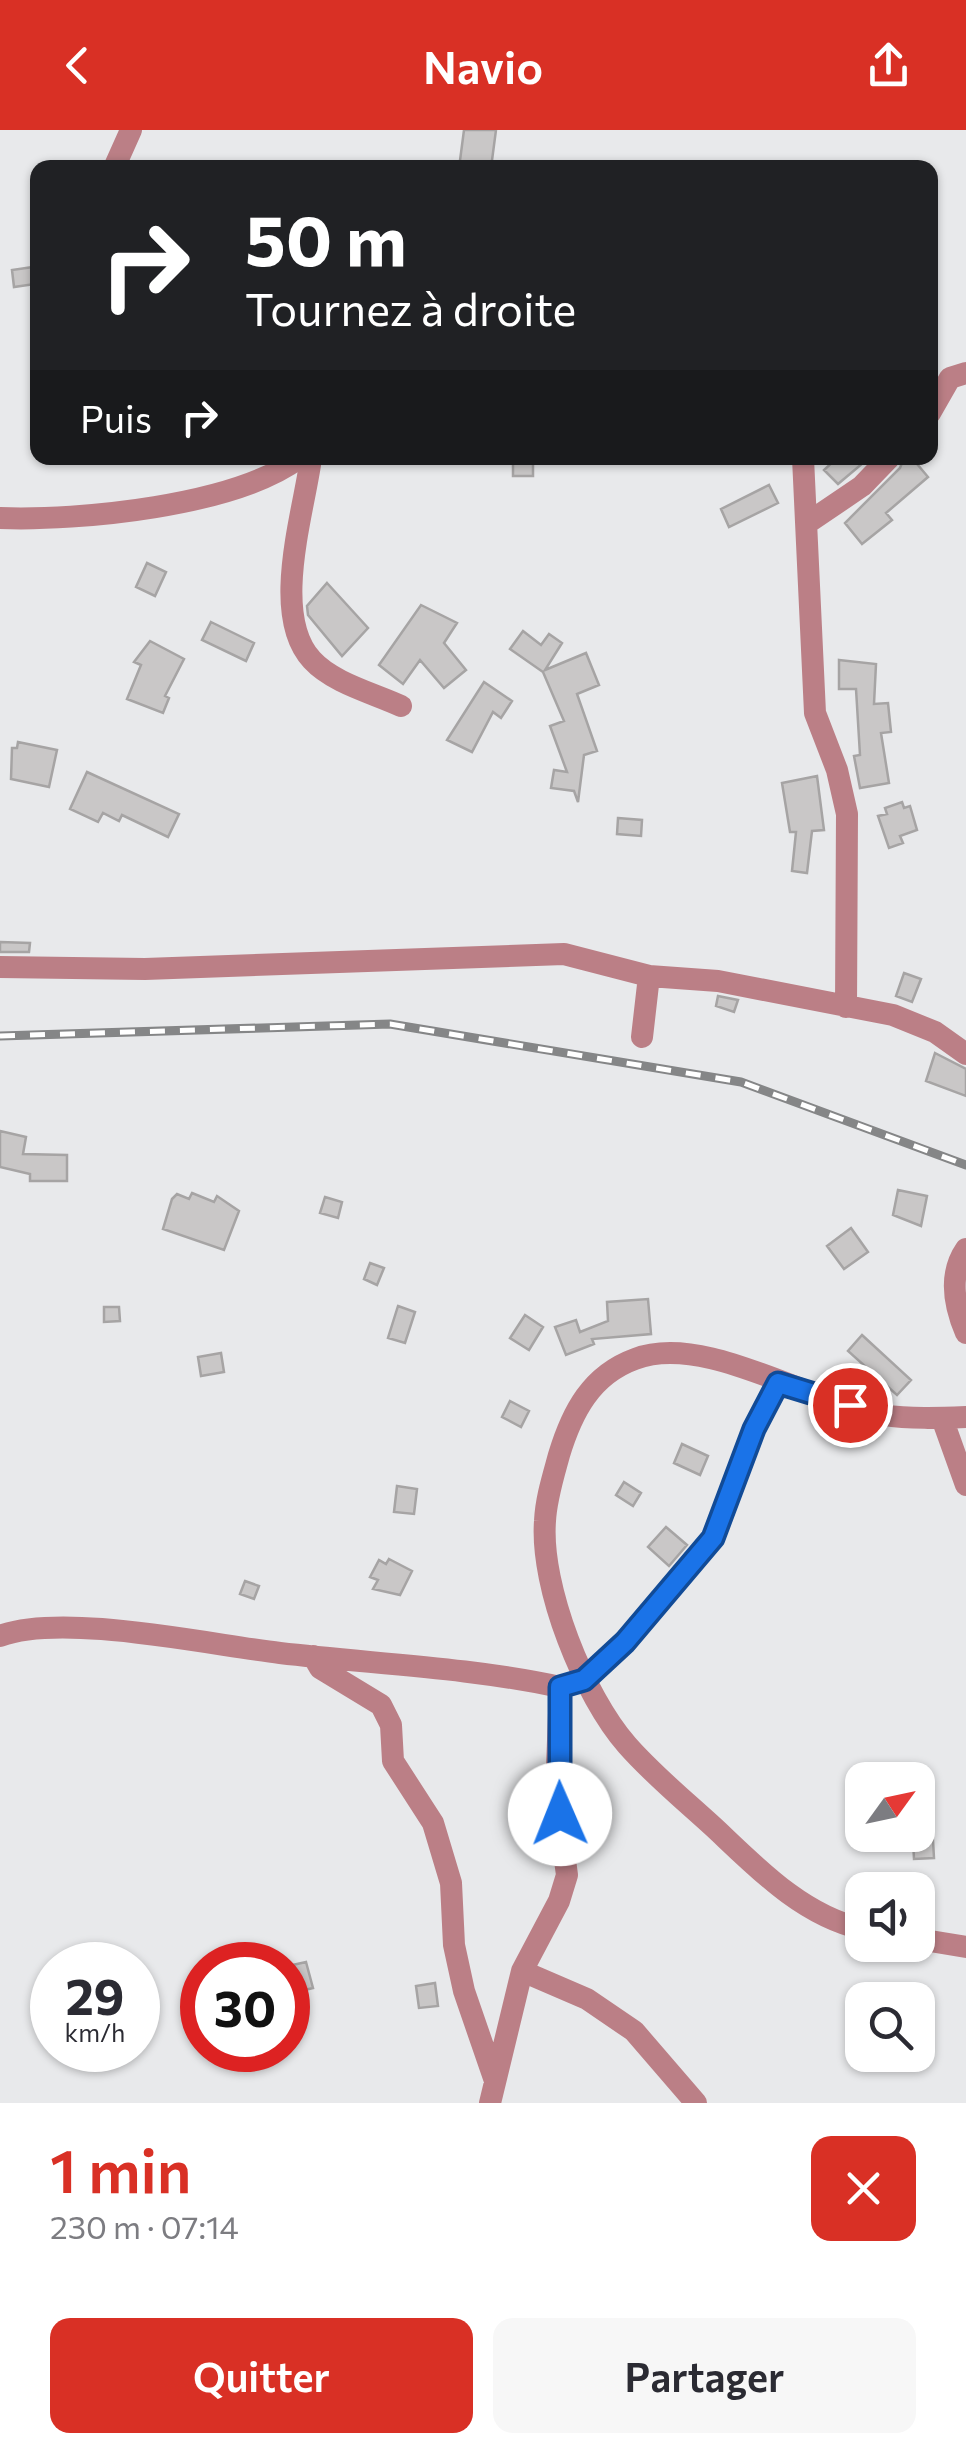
<!DOCTYPE html>
<html lang="fr">
<meta charset="utf-8">
<style>
:root{--surface:#fff;--page:#f7f7f7;--text:#2b2b33;--muted:#7c7c81;--accent:#d93025}
body{margin:0;font-family:Commissioner,sans-serif;background:var(--page);color:var(--text);height:100vh;display:flex;flex-direction:column;font-size:38px;white-space:nowrap}
*{box-sizing:border-box;margin:0}
p{font-size:32px;color:var(--muted)}
.icon{flex:none;width:55px;height:55px;fill:none;stroke:currentColor;stroke-width:2;stroke-linecap:round;stroke-linejoin:round}
.map{position:relative;height:1973px;overflow:hidden}
.details{display:flex;flex-direction:column;background:var(--surface);flex:1}
.details>*{flex:none}
.top-card{position:absolute;left:30px;top:30px;width:908px;height:305px;border-radius:20px;box-shadow:0 2px 8px #0004;background:#202124;color:#fff;overflow:hidden}
.needle{width:65px;rotate:57deg}
.buttons{position:absolute;left:845px;top:1632px;display:grid;gap:20px}
.buttons a{display:grid;place-items:center;width:90px;height:90px;border-radius:20px;background:var(--surface);box-shadow:0 2px 8px #0004;font-size:50px}
.speed{position:absolute;left:30px;top:1812px;display:flex;gap:20px;font-size:50px;font-weight:700;text-align:center}
.speed>*{display:grid;place-content:center;width:130px;height:130px;border-radius:50%;background:var(--surface);box-shadow:0 2px 8px #0004;line-height:1}
.speed small{font-size:25px;font-weight:400}
.speed .limit{border:15px solid #d22;background:#fff;color:#111}
.pin{position:absolute;display:grid;place-items:center;width:85px;height:85px;color:#fff;margin:-42px;border:5px solid #fff;border-radius:50%;box-shadow:0 2px 10px #0007}
.me{position:absolute;width:110px;margin:-55px;rotate:359deg;stroke-linejoin:round;filter:drop-shadow(0 0 8px #0008)}
.turn{display:flex;align-items:center;gap:35px;height:210px;padding:0 50px;font-size:45px}
.turn .icon{width:130px;height:130px;stroke-width:2.5}
.turn b{display:block;font-size:70px;line-height:85px}
.then{display:flex;align-items:center;height:95px;padding:0 50px;background:#0003;gap:20px;font-size:38px}
.round{display:grid;place-items:center;flex:none;width:105px;height:105px;border-radius:20px;background:var(--page)}
.summary{display:flex;align-items:center;justify-content:space-between;height:170px;padding:0 50px}
h1{font-size:60px;font-weight:600;line-height:75px;color:var(--accent)}
.primary-button{display:flex;gap:20px;margin-top:auto;padding:20px 50px}
.primary-button a{flex:1;height:115px;border-radius:20px;background:var(--accent);color:#fff;font-size:40px;font-weight:600;line-height:115px;text-align:center}
.primary-button a+a{background:var(--page);color:var(--text)}
header{display:flex;justify-content:space-between;align-items:center;height:130px;padding:0 50px;background:var(--accent);color:#fff;font-size:45px;font-weight:600}
.map>svg:first-child{display:block}
.building{fill:#c9c7c7;stroke:#a6a4a4;stroke-width:2.5}
.lines{fill:none;stroke-linecap:round;stroke-linejoin:round}
.minor{stroke:#bb7f86;stroke-width:22}
.rail-casing{stroke:#858687;stroke-width:9}
.rail{stroke:#fff;stroke-width:5;stroke-dasharray:15;stroke-linecap:butt}
.route-casing{stroke:#114b97;stroke-width:25}
.route{stroke:#1a73e8;stroke-width:18}
</style>
<header><svg class="icon" aria-label="back" viewBox="0 0 24 24"><path d="M15 5l-7 7 7 7"/></svg>Navio<svg class="icon" aria-label="share" viewBox="0 0 24 24"><path d="M12 15V3M7 8l5-5 5 5M5 13v7h14v-7"/></svg></header>
<div class="map">
<svg width="966" height="1973" viewBox="0 0 966 1973">
<rect width="100%" height="100%" fill="#e8e9eb"/>
<!-- building -->
<path class="building" d="M 464,0 L 496,0 L 491,38 L 459,38 Z
M 33,137 L 35,154 L 14,157 L 12,140 Z
M 837,328 L 858,328 L 863,333 L 838,354 L 824,340 Z
M 904,328 L 912,328 L 928,347 L 886,383 L 892,390 L 862,414 L 845,393 L 900,338 Z
M 513,330 L 533,330 L 533,346 L 513,346 Z
M 769,355 L 778,373 L 729,397 L 721,379 Z
M 147,433 L 166,442 L 155,466 L 136,457 Z
M 327,453 L 368,498 L 342,526 L 308,485 L 307,476 Z
M 421,475 L 457,493 L 444,513 L 466,540 L 444,558 L 420,530 L 403,554 L 379,535 Z
M 211,492 L 254,513 L 246,531 L 202,510 Z
M 523,501 L 541,515 L 549,504 L 562,513 L 545,540 L 586,523 L 599,555 L 577,564 L 597,621 L 584,625 L 578,672 L 574,661 L 551,658 L 554,640 L 567,642 L 550,596 L 564,591 L 543,542 L 510,519 Z
M 150,511 L 184,529 L 165,566 L 169,568 L 163,583 L 127,569 L 141,535 L 134,532 Z
M 839,530 L 876,534 L 874,574 L 888,573 L 891,602 L 881,603 L 889,653 L 860,658 L 854,626 L 860,625 L 856,559 L 839,559 Z
M 484,552 L 512,571 L 501,588 L 493,582 L 472,622 L 447,610 Z
M 18,612 L 57,620 L 49,657 L 11,649 L 12,618 L 17,618 Z
M 87,642 L 179,684 L 168,707 L 122,685 L 119,691 L 103,683 L 98,692 L 70,679 Z
M 817,646 L 824,700 L 812,701 L 807,743 L 792,741 L 796,702 L 790,702 L 782,653 Z
M 902,672 L 904,678 L 910,676 L 917,700 L 900,706 L 903,713 L 889,718 L 878,686 L 887,684 L 885,678 Z
M 618,688 L 642,690 L 641,706 L 617,704 Z
M 0,812 L 30,813 L 29,822 L 0,822 Z
M 904,843 L 921,849 L 912,872 L 896,866 Z
M 718,866 L 738,870 L 734,882 L 716,876 Z
M 935,923 L 966,939 L 966,966 L 926,951 Z
M 0,1001 L 26,1007 L 23,1024 L 67,1025 L 67,1051 L 30,1051 L 30,1044 L 0,1037 Z
M 898,1060 L 927,1066 L 921,1096 L 893,1085 Z
M 192,1063 L 214,1072 L 217,1066 L 239,1081 L 224,1120 L 163,1099 L 172,1069 L 177,1064 L 189,1069 Z
M 325,1067 L 342,1072 L 338,1088 L 320,1083 Z
M 851,1098 L 868,1122 L 844,1139 L 827,1116 Z
M 370,1133 L 384,1138 L 377,1155 L 364,1149 Z
M 648,1169 L 651,1204 L 592,1209 L 594,1214 L 566,1225 L 555,1197 L 576,1190 L 580,1202 L 608,1191 L 607,1172 Z
M 398,1176 L 415,1182 L 405,1213 L 388,1208 Z
M 104,1177 L 119,1177 L 120,1191 L 104,1192 Z
M 525,1185 L 543,1197 L 529,1220 L 510,1208 Z
M 862,1205 L 911,1250 L 897,1265 L 848,1221 Z
M 221,1223 L 224,1242 L 201,1246 L 198,1227 Z
M 510,1271 L 529,1281 L 521,1297 L 502,1287 Z
M 682,1314 L 708,1326 L 700,1345 L 674,1333 Z
M 624,1352 L 641,1363 L 633,1376 L 616,1365 Z
M 397,1356 L 417,1359 L 414,1384 L 394,1382 Z
M 666,1397 L 687,1415 L 669,1436 L 648,1417 Z
M 389,1429 L 412,1441 L 400,1465 L 373,1459 L 378,1450 L 370,1447 L 379,1430 L 386,1434 Z
M 245,1451 L 259,1456 L 254,1469 L 240,1464 Z
M 933,1710 L 934,1728 L 914,1729 L 913,1711 Z
M 306,1832 L 313,1858 L 292,1863 L 288,1836 Z
M 435,1853 L 438,1876 L 419,1878 L 416,1856 Z"/>
<g class="lines">
<!-- minor -->
<path class="minor" d="M 114,38 L 131,0
M 930,283 L 950,248 L 966,243
M 311,328 C 304,382 270,485 312,530 C 333,553 373,563 401,576
M 803,328 L 815,583 L 837,640 L 847,684 L 846,877
M 0,388 C 79,391 235,376 299,328
M 809,392 L 862,356 L 889,328
M 0,837 L 145,839 L 564,824 L 649,846 L 718,851 L 893,885 L 935,902 L 966,924
M 642,907 L 649,846
M 966,1119 C 948,1145 954,1175 966,1203
M 942,1288 L 966,1355
M 0,1506 C 62,1482 211,1515 280,1523 C 374,1534 467,1537 560,1557 L 584,1550 L 625,1512 L 713,1408 L 754,1299 L 778,1253
M 313,1526 L 320,1538 L 381,1575 L 391,1595 L 393,1631 L 433,1693 L 451,1753 L 454,1815 L 464,1861 L 495,1951
M 862,1799 C 805,1786 762,1743 720,1703 C 689,1674 655,1647 627,1615 C 584,1566 540,1457 545,1391 C 546,1369 553,1347 559,1325 C 572,1282 591,1245 635,1229 C 705,1202 812,1274 883,1285 C 910,1289 939,1288 966,1287
M 918,1809 L 966,1817
M 522,1841 L 587,1869 L 634,1901 L 696,1973
M 490,1973 L 522,1841 L 559,1771 L 567,1745 L 556,1664 L 560,1557"/>
<!-- rail casing -->
<g class="rail-casing">
<path id="rail" d="M 0,906 L 390,894 L 741,952 L 966,1035"/>
</g>
<!-- rail -->
<use href="#rail" class="rail"/>
</g>
<g class="lines">
<!-- route casing -->
<g class="route-casing">
<path id="route" d="M 560,1684 L 560,1557 L 584,1550 L 625,1512 L 713,1408 L 754,1299 L 778,1253 L 850,1275"/>
</g>
<!-- route -->
<use href="#route" class="route"/>
</g>
</svg>
<div class="buttons">
<a><svg class="needle" viewBox="-14 -14 28 28"><path d="M0-13l5 13h-10z" fill="#e53935"/><path d="M0 13l5-13h-10z" fill="#7c7c81"/></svg></a>
<a><svg class="icon" aria-label="sound" viewBox="0 0 24 24"><path d="M4 9h4l5-4v14l-5-4H4zM17 9q2 3 0 6"/></svg></a>
<a><svg class="icon" aria-label="search" viewBox="0 0 24 24"><circle cx="10" cy="10" r="6"/><path d="M15 15l6 6"/></svg></a>
</div>
<div class="speed"><div>29<small>km/h</small></div><div class="limit">30</div></div>
<div class="pin" style="left:850px;top:1275px;background:#d93025"><svg class="icon" aria-label="arrive" viewBox="0 0 24 24"><path d="M6 21V4h12l-3 4 3 4H6"/></svg></div>
<svg class="me" style="left:560px;top:1684px" viewBox="-20 -20 40 40"><circle r="19" fill="#fff"/><path d="M0-13L10 11 0 6-10 11z" fill="#1a73e8"/></svg>
<div class="top-card">
<div class="turn"><svg class="icon" aria-label="right" viewBox="0 0 24 24"><path d="M7 20v-9h11M14 6l5 5-5 5"/></svg><div><b>50 m</b>Tournez à droite</div></div>
<div class="then">Puis<svg class="icon" aria-label="right" viewBox="0 0 24 24"><path d="M7 20v-9h11M14 6l5 5-5 5"/></svg></div>
</div>
</div>
<section class="details">
<div class="summary"><div><h1>1 min</h1><p>230 m · 07:14</p></div><a class="round" style="background:#d93025;color:#fff"><svg class="icon" aria-label="close" viewBox="0 0 24 24"><path d="M6 6l12 12M18 6L6 18"/></svg></a></div>
<div class="primary-button"><a>Quitter</a><a>Partager</a></div>
</section>
